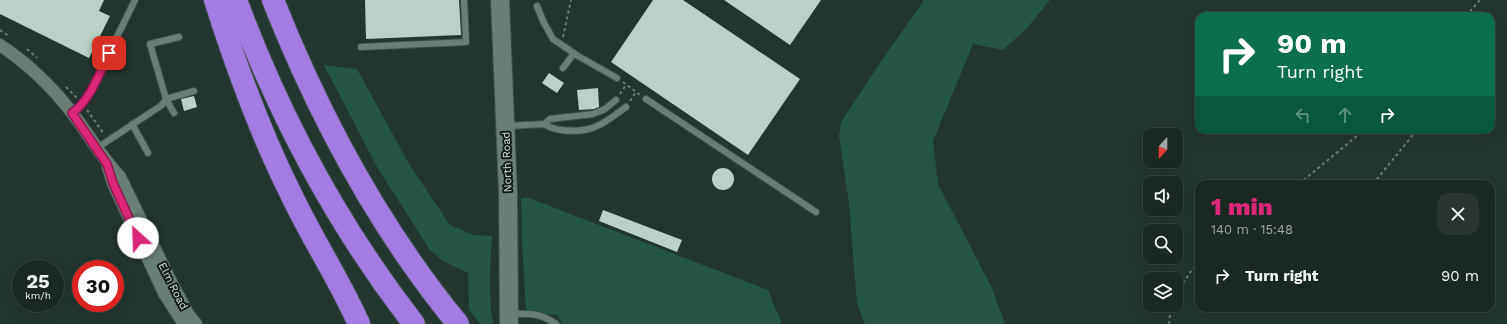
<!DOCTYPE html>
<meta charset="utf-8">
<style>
:root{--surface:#1a2822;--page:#27342f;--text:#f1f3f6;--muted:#9fa6a5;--line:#384440;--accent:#db2777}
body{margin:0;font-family:"Work Sans",sans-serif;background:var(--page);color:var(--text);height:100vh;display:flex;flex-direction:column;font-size:15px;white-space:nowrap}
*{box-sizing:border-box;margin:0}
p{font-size:13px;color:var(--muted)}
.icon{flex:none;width:22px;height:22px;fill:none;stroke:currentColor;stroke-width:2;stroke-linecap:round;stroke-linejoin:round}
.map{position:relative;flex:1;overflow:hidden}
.details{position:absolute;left:1195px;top:180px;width:300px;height:132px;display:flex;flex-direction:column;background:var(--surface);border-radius:12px;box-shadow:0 4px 16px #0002,0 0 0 1px var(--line)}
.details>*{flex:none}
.hud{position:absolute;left:1195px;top:12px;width:300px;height:122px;border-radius:12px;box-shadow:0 4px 16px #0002,0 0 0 1px var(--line);background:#0b6e4f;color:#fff;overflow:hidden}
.needle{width:26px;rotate:201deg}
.buttons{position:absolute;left:1143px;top:128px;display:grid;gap:8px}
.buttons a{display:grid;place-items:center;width:40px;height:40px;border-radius:8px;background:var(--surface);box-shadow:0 4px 16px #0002,0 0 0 1px var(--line);font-size:20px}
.speed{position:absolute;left:12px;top:260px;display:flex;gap:8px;font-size:20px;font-weight:700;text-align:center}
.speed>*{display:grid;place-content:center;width:52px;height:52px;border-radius:50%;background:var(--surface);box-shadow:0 4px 16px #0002,0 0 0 1px var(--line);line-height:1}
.speed small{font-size:10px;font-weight:400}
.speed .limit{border:6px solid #d22;background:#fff;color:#111}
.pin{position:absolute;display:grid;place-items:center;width:34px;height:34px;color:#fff;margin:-17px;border-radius:8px;box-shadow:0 2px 6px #0006}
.me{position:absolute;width:44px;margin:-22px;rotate:335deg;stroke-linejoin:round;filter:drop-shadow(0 0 3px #0008)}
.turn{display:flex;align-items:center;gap:14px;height:84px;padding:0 16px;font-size:18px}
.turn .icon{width:52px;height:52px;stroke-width:2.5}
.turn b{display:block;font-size:28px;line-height:34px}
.lanes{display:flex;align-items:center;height:38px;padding:0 16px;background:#0003;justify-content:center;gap:20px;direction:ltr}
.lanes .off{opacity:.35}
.round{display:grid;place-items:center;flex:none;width:42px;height:42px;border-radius:12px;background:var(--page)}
.overview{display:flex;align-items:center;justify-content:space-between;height:68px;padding:0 16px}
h1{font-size:24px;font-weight:800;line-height:30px;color:var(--accent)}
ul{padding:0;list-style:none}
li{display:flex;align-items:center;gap:12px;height:56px;padding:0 16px}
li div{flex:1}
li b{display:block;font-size:15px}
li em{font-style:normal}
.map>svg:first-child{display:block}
.green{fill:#255546}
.building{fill:#b9d1c7}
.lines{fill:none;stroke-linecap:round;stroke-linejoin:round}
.lane-casing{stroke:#3f514b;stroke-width:8}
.street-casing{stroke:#3f514b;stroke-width:14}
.secondary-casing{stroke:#3f514b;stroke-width:20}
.highway-casing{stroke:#3f514b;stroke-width:24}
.path{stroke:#6c7c76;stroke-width:2;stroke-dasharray:3 3;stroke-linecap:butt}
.lane{stroke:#697f76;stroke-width:6}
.street{stroke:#697f76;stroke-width:12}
.secondary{stroke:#697f76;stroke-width:18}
.highway{stroke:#a27be3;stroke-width:22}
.route-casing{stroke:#8e194d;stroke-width:10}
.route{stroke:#db2777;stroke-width:7}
.labels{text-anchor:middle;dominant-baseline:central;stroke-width:4;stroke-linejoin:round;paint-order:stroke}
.street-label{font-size:11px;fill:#d9e5e0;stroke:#121b17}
</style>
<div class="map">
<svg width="1507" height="324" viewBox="0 0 1507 324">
<rect width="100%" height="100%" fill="#22352e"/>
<!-- green -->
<path class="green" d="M 924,0 L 1050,0 L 1027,28 L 1003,50 L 973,44 L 933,141 L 938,184 L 992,288 L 1005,324 L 865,324 L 857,304 L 849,204 L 839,136 L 841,122 L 882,60 Z
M 324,65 L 357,69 L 409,164 L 450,225 L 474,235 L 492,236 C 490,265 488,295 493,324 L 480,324 L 469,309 L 468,273 L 443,261 L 430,250 L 377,167 Z
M 521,198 L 529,198 L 768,290 L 782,324 L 563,324 L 557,315 L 526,311 L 522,242 Z"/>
<!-- building -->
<path class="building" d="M 0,0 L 104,0 L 99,11 L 110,16 L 89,58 L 0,14 Z
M 365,0 L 459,0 L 461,35 L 366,39 Z
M 653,0 L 683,0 L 800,79 L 748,155 L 611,62 Z
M 724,0 L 821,0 L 790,45 Z
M 549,73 L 564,83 L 557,93 L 542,83 Z
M 598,88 L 599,107 L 594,109 L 579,110 L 577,90 Z
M 194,96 L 197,107 L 184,111 L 181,99 Z
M712 179a11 11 0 1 1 22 0a11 11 0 1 1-22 0Z
M 603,210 L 682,240 L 677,252 L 599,221 Z"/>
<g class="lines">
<!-- lane casing -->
<g class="lane-casing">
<path id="lane" d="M 537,6 L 544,23 L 553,39 L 578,56 L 617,78
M 361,47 L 466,42 L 464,0
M 563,68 L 574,53
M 646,99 L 816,212
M 72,113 L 80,108 L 87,98 L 135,0
M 174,113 L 166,99 L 150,44 L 179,37
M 132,124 L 148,153
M 544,124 C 550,128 554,129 561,130 C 592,134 603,124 626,107
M 507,126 L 544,124 L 550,119 L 593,114 L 605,109 L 616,100
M 97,148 L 162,105 L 166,99 L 194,91
M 510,314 C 530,313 540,313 556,324"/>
</g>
<!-- street casing -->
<g class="street-casing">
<path id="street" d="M 0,45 C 27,63 53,88 73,114 C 89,135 102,158 120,177 L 170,280 L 188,314 L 196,324
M 108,167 L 113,183 L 164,293 L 184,324"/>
</g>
<!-- secondary casing -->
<g class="secondary-casing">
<path id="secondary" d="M 500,0 L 508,192 L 509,324"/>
</g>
<!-- highway casing -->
<g class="highway-casing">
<path id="highway" d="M 215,0 C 236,66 259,130 290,192 C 311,237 339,279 359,324
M 236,0 C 279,116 338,226 414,324
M 273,0 C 319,116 379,228 458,324"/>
</g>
<!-- path -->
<path class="path" d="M 1466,16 L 1480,0
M 0,30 L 10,37
M 563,37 L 571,0
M 27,49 L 37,58
M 623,82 L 640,95
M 66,87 L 78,99
M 620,94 L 626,85
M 630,101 L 636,92
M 87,110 L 104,134
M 1299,184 L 1364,130
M 1373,184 L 1417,130
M 1176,293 L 1192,270 L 1199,265
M 1169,324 L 1171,305"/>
<!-- lane -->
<use href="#lane" class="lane"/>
<!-- street -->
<use href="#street" class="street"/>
<!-- secondary -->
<use href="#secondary" class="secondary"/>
<!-- highway -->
<use href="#highway" class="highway"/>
</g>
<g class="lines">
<!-- route casing -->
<g class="route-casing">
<path id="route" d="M 109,53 C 100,72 90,101 72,113 L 107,164 L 113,183 L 138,238"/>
</g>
<!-- route -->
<use href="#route" class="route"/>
</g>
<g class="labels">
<!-- street labels -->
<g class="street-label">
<text transform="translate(507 162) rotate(-92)">North Road</text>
<text transform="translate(173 286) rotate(63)">Elm Road</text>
</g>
</g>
</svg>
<div class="buttons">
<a><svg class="needle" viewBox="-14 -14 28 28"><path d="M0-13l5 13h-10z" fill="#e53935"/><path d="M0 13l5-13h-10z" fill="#9fa6a5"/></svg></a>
<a><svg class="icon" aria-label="sound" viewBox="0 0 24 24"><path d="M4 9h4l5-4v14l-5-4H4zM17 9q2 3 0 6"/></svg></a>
<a><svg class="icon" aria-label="search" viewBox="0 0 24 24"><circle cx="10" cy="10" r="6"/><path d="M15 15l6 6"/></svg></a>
<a><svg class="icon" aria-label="layers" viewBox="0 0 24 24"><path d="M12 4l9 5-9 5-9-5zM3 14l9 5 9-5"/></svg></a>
</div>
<div class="speed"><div>25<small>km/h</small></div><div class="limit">30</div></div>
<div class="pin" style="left:109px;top:53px;background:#d93025"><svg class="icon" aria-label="arrive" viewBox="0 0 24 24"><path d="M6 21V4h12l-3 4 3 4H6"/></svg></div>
<svg class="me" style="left:138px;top:238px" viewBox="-20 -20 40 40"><circle r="19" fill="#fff"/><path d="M0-13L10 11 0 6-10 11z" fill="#db2777"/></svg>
<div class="hud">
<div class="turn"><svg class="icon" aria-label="right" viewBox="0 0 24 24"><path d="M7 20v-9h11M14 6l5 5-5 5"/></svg><div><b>90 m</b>Turn right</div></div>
<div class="lanes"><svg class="icon off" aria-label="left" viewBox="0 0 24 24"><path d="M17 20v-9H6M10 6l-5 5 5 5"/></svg><svg class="icon off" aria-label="ahead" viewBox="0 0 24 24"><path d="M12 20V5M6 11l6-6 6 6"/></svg><svg class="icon" aria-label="right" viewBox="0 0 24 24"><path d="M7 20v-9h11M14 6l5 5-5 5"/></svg></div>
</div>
<section class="details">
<div class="overview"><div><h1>1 min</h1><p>140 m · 15:48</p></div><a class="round"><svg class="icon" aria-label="close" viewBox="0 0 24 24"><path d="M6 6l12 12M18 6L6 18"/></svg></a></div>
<ul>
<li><svg class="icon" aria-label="right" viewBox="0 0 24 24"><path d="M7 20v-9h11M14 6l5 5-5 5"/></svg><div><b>Turn right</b></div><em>90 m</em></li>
</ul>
</section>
</div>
